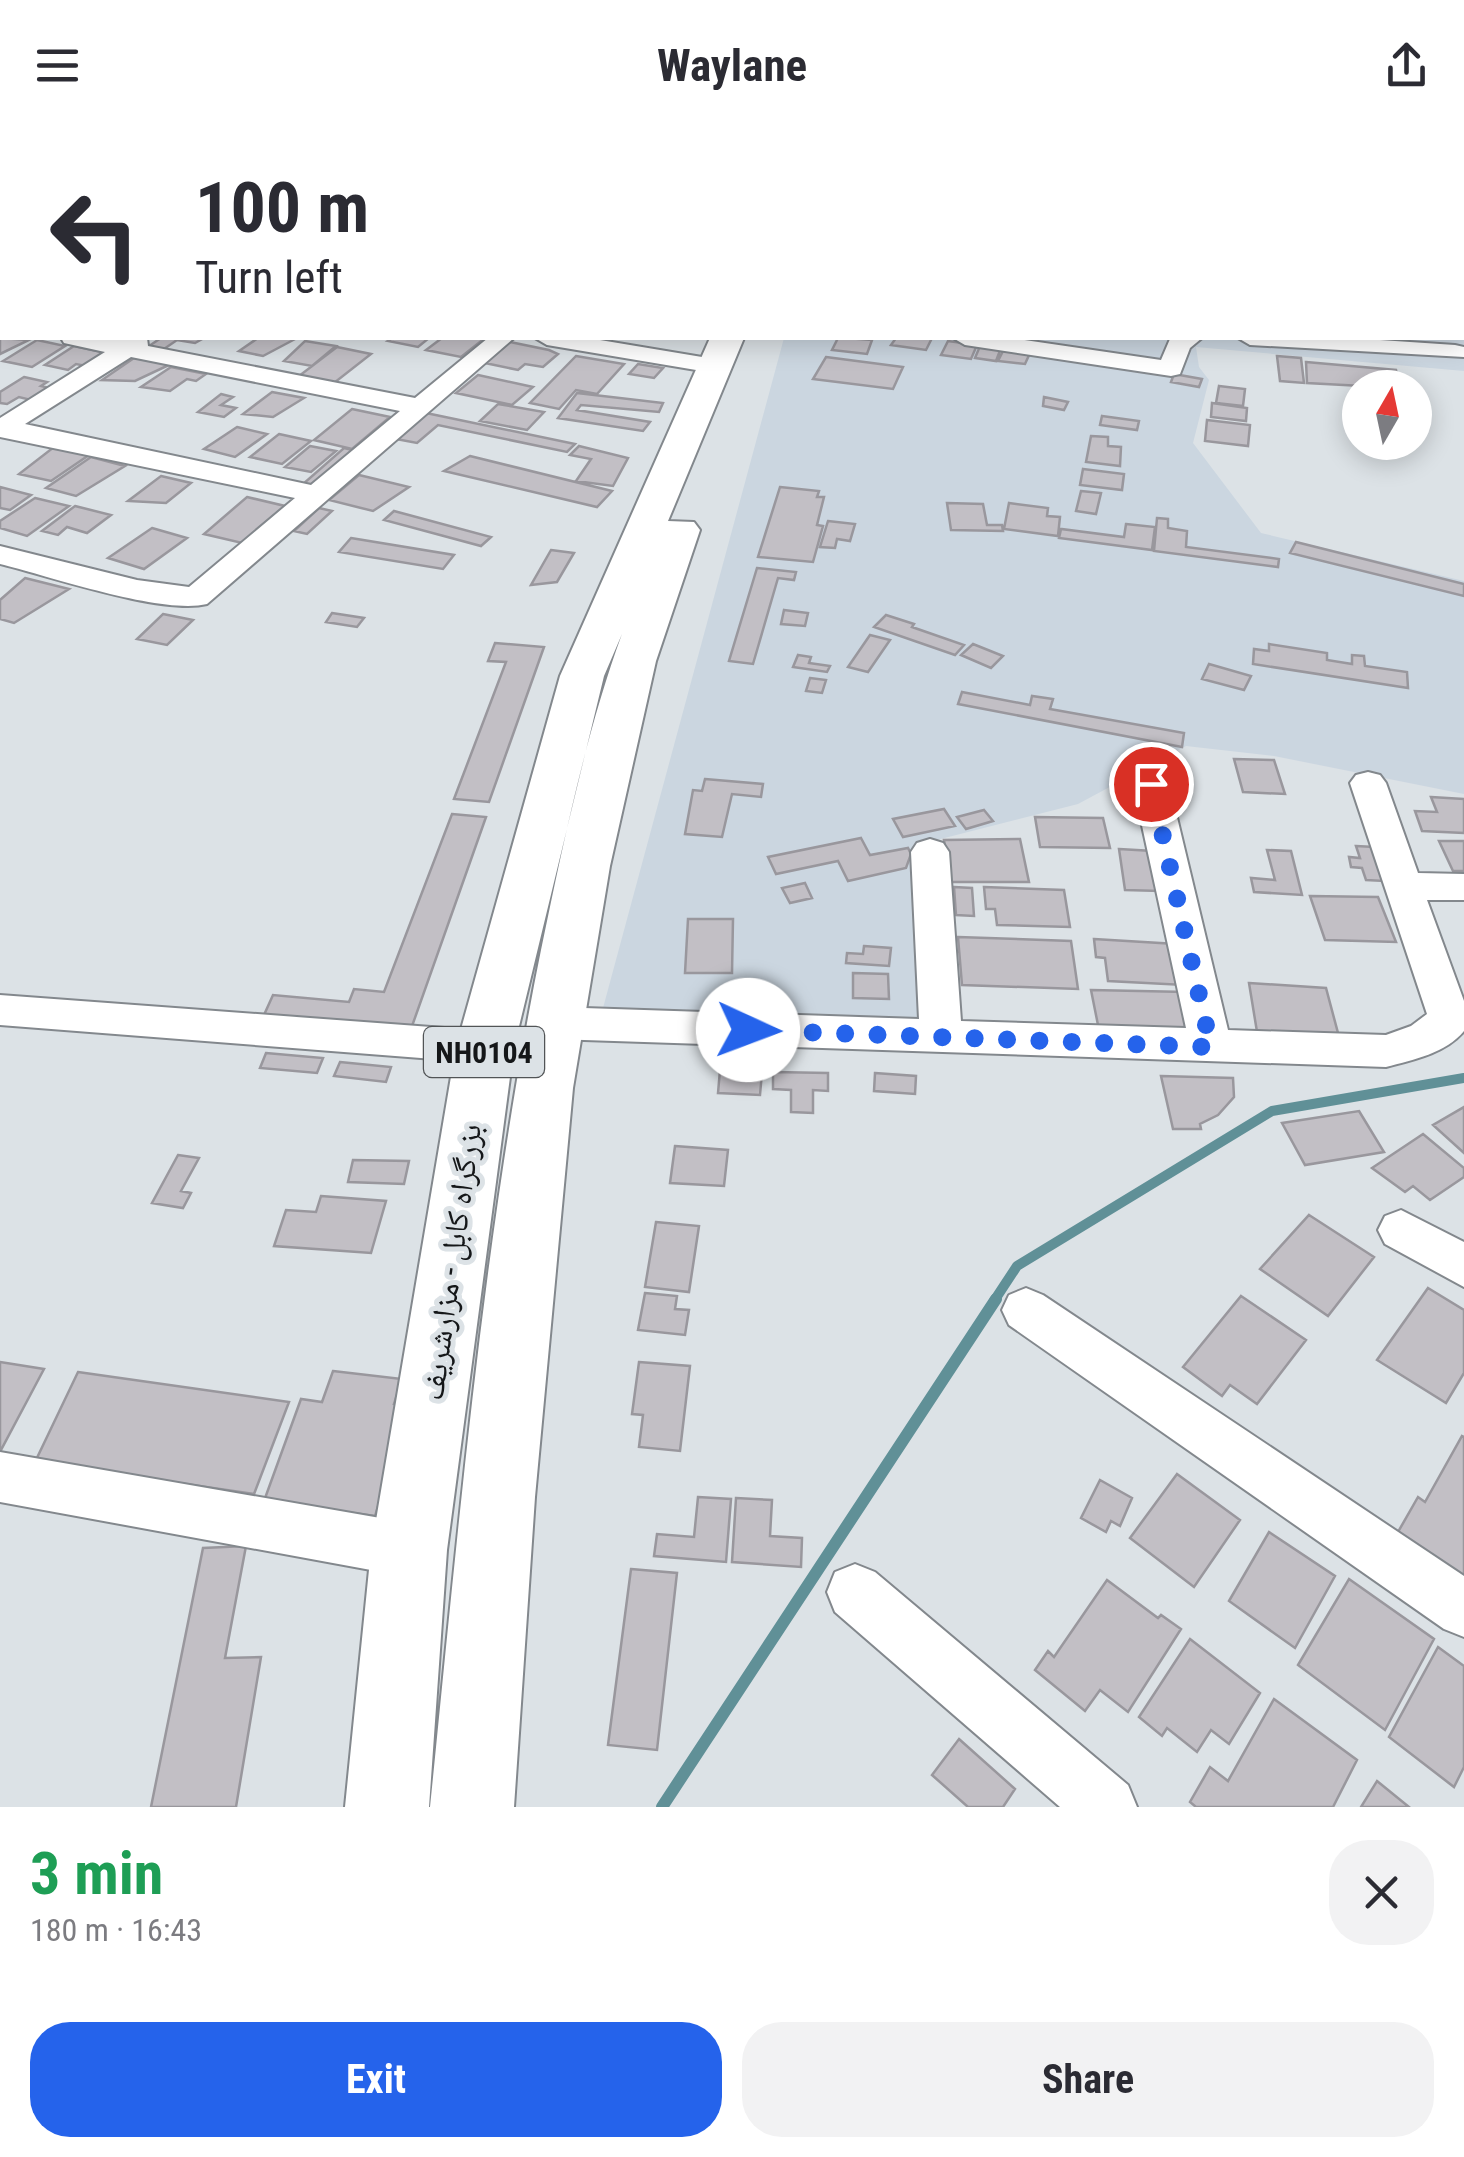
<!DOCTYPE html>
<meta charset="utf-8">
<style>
:root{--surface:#fff;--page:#f2f2f3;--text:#2b2b33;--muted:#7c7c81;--accent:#2563eb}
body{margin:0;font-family:"Roboto Condensed","Noto Naskh Arabic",sans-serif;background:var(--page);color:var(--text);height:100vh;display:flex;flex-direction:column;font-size:38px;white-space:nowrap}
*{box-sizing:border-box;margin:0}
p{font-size:32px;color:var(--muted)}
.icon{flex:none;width:55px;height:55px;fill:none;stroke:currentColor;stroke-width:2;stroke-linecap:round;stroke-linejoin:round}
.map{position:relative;height:1677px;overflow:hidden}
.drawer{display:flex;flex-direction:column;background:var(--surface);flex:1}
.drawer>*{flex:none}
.guide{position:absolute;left:0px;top:0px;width:1465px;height:210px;box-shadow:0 5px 25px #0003;background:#fff;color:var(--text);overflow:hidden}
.needle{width:65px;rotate:9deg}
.controls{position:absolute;left:1342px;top:240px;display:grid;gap:20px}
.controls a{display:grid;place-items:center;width:90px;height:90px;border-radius:50%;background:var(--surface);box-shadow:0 5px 25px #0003;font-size:50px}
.pin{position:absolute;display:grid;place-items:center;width:85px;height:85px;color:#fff;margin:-42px;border:5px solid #fff;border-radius:50%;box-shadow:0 2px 10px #0007}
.me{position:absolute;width:110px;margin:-55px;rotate:92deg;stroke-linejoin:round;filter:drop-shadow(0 0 8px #0008)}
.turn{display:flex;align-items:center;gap:35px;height:210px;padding:0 30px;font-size:45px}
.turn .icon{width:130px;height:130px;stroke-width:2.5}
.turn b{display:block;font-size:70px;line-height:85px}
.round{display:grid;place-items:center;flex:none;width:105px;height:105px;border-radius:40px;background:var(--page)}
.overview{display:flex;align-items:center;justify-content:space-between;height:170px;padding:0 30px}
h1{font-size:60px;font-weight:700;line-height:75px;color:#1e9e55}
.cta{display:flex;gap:20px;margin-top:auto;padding:20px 30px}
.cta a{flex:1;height:115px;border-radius:40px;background:var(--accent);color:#fff;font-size:40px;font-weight:700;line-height:115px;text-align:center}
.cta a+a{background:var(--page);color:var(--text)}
header{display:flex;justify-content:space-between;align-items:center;height:130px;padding:0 30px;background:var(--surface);font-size:45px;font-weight:700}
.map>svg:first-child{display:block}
.built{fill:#cbd6e0}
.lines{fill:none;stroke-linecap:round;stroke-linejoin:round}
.stream-far1{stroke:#609097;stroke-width:10}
.stream{stroke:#609097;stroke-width:12}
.building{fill:#c2bfc5;stroke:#99979d;stroke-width:2.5}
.minor-casing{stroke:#83888d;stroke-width:4}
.highway-casing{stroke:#83888d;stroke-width:4}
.minor{fill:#fff;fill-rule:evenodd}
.highway{fill:#fff;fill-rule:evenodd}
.route{stroke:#2563eb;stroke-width:18;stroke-dasharray:0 32.4}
.labels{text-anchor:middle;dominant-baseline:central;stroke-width:10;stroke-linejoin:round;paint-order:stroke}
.shield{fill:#dce2e6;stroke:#515456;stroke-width:2.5}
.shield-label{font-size:30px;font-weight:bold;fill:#151719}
.street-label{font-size:32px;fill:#151719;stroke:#dce2e6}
</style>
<header><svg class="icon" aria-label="menu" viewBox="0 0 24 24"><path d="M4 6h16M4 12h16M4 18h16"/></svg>Waylane<svg class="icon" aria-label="share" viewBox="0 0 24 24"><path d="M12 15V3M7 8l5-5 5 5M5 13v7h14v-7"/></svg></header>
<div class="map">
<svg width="1464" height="1677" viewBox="0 0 1464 1677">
<rect width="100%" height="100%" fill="#dce2e6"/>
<!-- built -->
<path class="built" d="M 1464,159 L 1464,241 L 1196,217 L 1199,237 L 1209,250 L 1193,313 L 1261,403 L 1464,451 L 1464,664 L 1274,626 L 1186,616 L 1078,674 L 913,716 L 938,892 L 603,878 L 784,208 L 1462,208 Z"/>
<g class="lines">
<!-- stream-far1 -->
<path class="stream-far1" d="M 994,1171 L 1017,1136 L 1272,981 L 1464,948"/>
<!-- stream -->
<path class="stream" d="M 662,1677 L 996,1169"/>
</g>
<!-- building -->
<path class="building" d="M 0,205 L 2,208 L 29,210 L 0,224 Z
M 161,208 L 204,208 L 195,213 L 177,210 L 164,219 L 149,216 Z
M 258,208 L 297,208 L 263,226 L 239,221 Z
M 393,208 L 429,208 L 418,217 L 388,211 Z
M 442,208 L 485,208 L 461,227 L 426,220 Z
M 838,208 L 846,208 L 872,210 L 867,224 L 832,220 Z
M 896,208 L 932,208 L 926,220 L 891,215 Z
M 37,210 L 65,216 L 32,237 L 3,231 Z
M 305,211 L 336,216 L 312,236 L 284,231 Z
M 948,211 L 977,215 L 971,229 L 941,225 Z
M 510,212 L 549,220 L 558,224 L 543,237 L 525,234 L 518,240 L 485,233 Z
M 74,216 L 107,223 L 86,236 L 76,234 L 68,240 L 45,235 Z
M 980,216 L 1001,218 L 996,231 L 975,228 Z
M 337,217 L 371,224 L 334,253 L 299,246 Z
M 1004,219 L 1030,223 L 1025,234 L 998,231 Z
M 576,226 L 624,234 L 597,264 L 576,260 L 559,279 L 530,273 Z
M 1277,226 L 1301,228 L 1304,253 L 1280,251 Z
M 826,227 L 903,237 L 893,259 L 813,249 Z
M 134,228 L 171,234 L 135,251 L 102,250 Z
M 1306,232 L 1396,240 L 1399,258 L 1307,253 Z
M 638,234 L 663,238 L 654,248 L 629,244 Z
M 171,237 L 206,244 L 196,251 L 187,249 L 170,261 L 141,257 Z
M 1174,244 L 1202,249 L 1199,257 L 1171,252 Z
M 478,245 L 533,257 L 512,275 L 456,263 Z
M 24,247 L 47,252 L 41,256 L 53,259 L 35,271 L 19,267 L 7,274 L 0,273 L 0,262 Z
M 1219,256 L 1245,259 L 1243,276 L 1216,273 Z
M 272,262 L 304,268 L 273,287 L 243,284 Z
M 577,263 L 663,273 L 659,282 L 581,275 L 577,280 L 650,292 L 643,301 L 558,288 Z
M 221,264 L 233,267 L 221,275 L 236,278 L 224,287 L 198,282 Z
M 1044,267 L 1068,272 L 1064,280 L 1043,276 Z
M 1212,273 L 1247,278 L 1246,291 L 1211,287 Z
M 498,274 L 544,282 L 527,300 L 480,291 Z
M 352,279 L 390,287 L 352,319 L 314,310 Z
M 426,283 L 575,314 L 567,322 L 438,295 L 417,313 L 396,309 Z
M 1102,286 L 1139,291 L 1137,300 L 1100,295 Z
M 1207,290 L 1250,295 L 1248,316 L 1205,311 Z
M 237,297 L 267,304 L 235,327 L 204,319 Z
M 279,304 L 311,311 L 282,334 L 250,327 Z
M 1091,306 L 1108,307 L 1108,316 L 1121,317 L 1120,336 L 1086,332 Z
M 310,316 L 336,321 L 311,342 L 285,337 Z
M 579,316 L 628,328 L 613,356 L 576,351 L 591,329 L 570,325 Z
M 54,317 L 89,325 L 51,351 L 19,344 Z
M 344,318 L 357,321 L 316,357 L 303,354 Z
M 470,326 L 612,361 L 597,377 L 444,341 Z
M 91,327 L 125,336 L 76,366 L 46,358 Z
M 1083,339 L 1124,344 L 1122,360 L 1080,355 Z
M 359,345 L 409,357 L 373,381 L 329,370 Z
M 161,346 L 191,353 L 166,373 L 128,371 Z
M 0,357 L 31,365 L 10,380 L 0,378 Z
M 780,357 L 819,361 L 817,367 L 824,367 L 817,395 L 823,396 L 813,432 L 758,427 Z
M 1081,361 L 1101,363 L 1096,384 L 1076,381 Z
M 247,367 L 285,376 L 242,413 L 204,404 Z
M 35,368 L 69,376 L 27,406 L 0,398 L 0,391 Z
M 947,373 L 983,374 L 987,395 L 1002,395 L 1003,401 L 951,400 Z
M 1009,373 L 1048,378 L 1047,386 L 1060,387 L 1058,406 L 1004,399 Z
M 75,376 L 111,385 L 87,403 L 67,397 L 58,405 L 42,401 Z
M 319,378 L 332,381 L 307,404 L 294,401 Z
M 394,381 L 491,407 L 481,416 L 384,390 Z
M 1157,388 L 1168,389 L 1168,398 L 1187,401 L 1186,417 L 1279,429 L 1278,437 L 1154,421 Z
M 828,391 L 855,394 L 850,411 L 837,409 L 835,418 L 820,417 Z
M 1126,394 L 1155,397 L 1152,420 L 1059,408 L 1061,399 L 1124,407 Z
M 152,398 L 187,408 L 144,439 L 108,428 Z
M 351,408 L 454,425 L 443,439 L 339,422 Z
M 1296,412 L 1464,454 L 1464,466 L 1290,423 Z
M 551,420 L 574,423 L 557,452 L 531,455 Z
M 757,438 L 796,442 L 794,450 L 778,448 L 753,534 L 729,531 Z
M 25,448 L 69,459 L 14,493 L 0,489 L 0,470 Z
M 784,480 L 808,483 L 805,496 L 781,494 Z
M 332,483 L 364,488 L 357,497 L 326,492 Z
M 163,484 L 193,490 L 167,515 L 137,509 Z
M 886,485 L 914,494 L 912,497 L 964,515 L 955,525 L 874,497 Z
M 870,505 L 890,510 L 868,542 L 848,537 Z
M 495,513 L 544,517 L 489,672 L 454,669 L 506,532 L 488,531 Z
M 973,514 L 1003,526 L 991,538 L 961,525 Z
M 1269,514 L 1327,523 L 1327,530 L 1352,534 L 1352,525 L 1364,526 L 1365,536 L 1407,542 L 1408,558 L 1253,534 L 1254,519 L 1269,521 Z
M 798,525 L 811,527 L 809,533 L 830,536 L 827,542 L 793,537 Z
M 1209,534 L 1251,546 L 1244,560 L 1202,549 Z
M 810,548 L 826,550 L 822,563 L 806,561 Z
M 962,562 L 1030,575 L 1032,566 L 1053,569 L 1050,579 L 1184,603 L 1182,617 L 958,574 Z
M 1234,629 L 1274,630 L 1285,664 L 1243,662 Z
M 705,649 L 763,654 L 761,667 L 732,664 L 722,707 L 685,704 L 693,660 L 702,661 Z
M 1431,667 L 1464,669 L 1464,703 L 1422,701 L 1415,681 L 1437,682 Z
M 944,679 L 955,696 L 903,707 L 893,689 Z
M 984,680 L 993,691 L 966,699 L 957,687 Z
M 452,684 L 486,687 L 411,899 L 264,885 L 273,865 L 349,872 L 354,859 L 384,862 Z
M 1035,687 L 1103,688 L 1110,718 L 1040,717 Z
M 861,708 L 870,725 L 908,718 L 911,724 L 906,738 L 848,751 L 838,731 L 776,744 L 768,727 Z
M 1020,709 L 1029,752 L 951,752 L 944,710 Z
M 1439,711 L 1464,711 L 1464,741 L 1453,741 Z
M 1356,716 L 1374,717 L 1384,751 L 1366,750 L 1362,738 L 1351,737 L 1349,727 L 1360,728 Z
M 1119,719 L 1153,721 L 1160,761 L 1125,760 Z
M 1267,720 L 1291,721 L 1302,765 L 1254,762 L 1251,748 L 1275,750 Z
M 805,753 L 812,768 L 790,773 L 782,758 Z
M 954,757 L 972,758 L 974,786 L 956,785 Z
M 984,757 L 1064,760 L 1070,797 L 997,795 L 995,779 L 986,779 Z
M 1310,766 L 1378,767 L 1396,812 L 1325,810 Z
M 688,789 L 733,789 L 732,843 L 685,843 Z
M 958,807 L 1071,811 L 1078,859 L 962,855 Z
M 1094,809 L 1176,814 L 1184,855 L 1108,851 L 1105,828 L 1096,827 Z
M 864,816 L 891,818 L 889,836 L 846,833 L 847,823 L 863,824 Z
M 853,843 L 888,844 L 889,869 L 853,868 Z
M 1249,853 L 1326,858 L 1342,918 L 1259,914 Z
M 1091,860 L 1187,862 L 1199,912 L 1101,910 Z
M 266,923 L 323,928 L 317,943 L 260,938 Z
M 340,932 L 391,937 L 386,952 L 334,946 Z
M 720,940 L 762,942 L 760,965 L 718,963 Z
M 773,942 L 828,943 L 828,961 L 813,960 L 813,983 L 791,982 L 791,960 L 773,959 Z
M 875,943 L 916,946 L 915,964 L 874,961 Z
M 1161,946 L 1233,948 L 1234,967 L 1218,985 L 1200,994 L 1201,999 L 1173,999 Z
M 1464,977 L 1464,1023 L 1433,995 Z
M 1359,981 L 1384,1022 L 1305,1035 L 1282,993 Z
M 1423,1004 L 1464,1038 L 1464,1047 L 1430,1070 L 1413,1056 L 1405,1062 L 1372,1038 Z
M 675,1016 L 728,1020 L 724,1056 L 670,1053 Z
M 178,1025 L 199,1028 L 181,1061 L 191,1063 L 183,1078 L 152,1073 Z
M 353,1030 L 409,1031 L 404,1054 L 348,1052 Z
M 321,1066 L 386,1071 L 371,1123 L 274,1116 L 286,1080 L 316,1082 Z
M 1309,1085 L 1374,1127 L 1328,1186 L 1260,1139 Z
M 656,1092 L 699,1096 L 689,1162 L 645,1157 Z
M 1428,1158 L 1464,1180 L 1464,1243 L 1446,1273 L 1377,1230 Z
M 645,1163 L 677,1166 L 675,1179 L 689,1180 L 685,1205 L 638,1200 Z
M 1241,1166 L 1306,1210 L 1257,1274 L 1230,1255 L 1222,1266 L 1183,1237 Z
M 0,1232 L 44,1239 L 0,1322 Z
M 639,1232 L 690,1236 L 680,1321 L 639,1317 L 643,1285 L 632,1284 Z
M 333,1241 L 402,1249 L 394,1274 L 409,1276 L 375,1386 L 264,1371 L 301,1269 L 322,1272 Z
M 78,1242 L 289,1272 L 254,1364 L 35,1332 Z
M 1462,1306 L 1464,1307 L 1464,1456 L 1394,1409 L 1418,1367 L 1425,1372 Z
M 1177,1344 L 1240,1390 L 1194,1457 L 1130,1408 Z
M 1100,1350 L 1132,1368 L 1120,1396 L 1111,1391 L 1106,1402 L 1081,1388 Z
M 698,1367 L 731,1369 L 726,1432 L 654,1426 L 657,1404 L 694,1407 Z
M 736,1368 L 772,1370 L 770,1406 L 802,1408 L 801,1437 L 732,1432 Z
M 1269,1402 L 1335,1446 L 1295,1518 L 1229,1471 Z
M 246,1416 L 225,1528 L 261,1527 L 236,1677 L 151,1677 L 203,1418 Z
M 631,1439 L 677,1443 L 657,1620 L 608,1615 Z
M 1349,1449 L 1434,1509 L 1385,1600 L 1298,1535 Z
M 1107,1450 L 1158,1488 L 1161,1485 L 1181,1499 L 1128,1582 L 1100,1560 L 1085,1581 L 1035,1540 L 1048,1521 L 1054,1527 Z
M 1190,1509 L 1260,1563 L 1229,1614 L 1211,1600 L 1197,1622 L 1167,1598 L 1162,1606 L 1139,1587 Z
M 1438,1517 L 1464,1536 L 1464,1637 L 1454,1657 L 1389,1607 Z
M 1274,1569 L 1357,1630 L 1333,1677 L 1196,1677 L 1190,1672 L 1210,1637 L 1228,1651 Z
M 959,1609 L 1015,1659 L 1003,1677 L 968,1677 L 932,1645 Z
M 1377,1651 L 1409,1677 L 1361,1677 Z"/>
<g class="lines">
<!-- minor casing -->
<g class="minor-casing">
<path id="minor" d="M 1079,0 L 1115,0 L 1117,2 L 1080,2 Z
M 1227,0 L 1256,0 L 1258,2 L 1228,2 Z
M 2,9 L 2,21 L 0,22 L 0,10 Z
M 1462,26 L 1464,26 L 1464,38 L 1462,38 Z
M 0,67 L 2,67 L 2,79 L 0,79 Z
M 0,186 L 2,186 L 2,200 L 0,200 Z
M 61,208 L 147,208 L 148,216 L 415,268 L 488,208 L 514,208 L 207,474 C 162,485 49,446 0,434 L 0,416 L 137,450 L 189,457 L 295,368 L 0,307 L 0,288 L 105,222 L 64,213 ZM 131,227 L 400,281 L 311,355 L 25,294 Z
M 535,208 L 588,208 L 714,229 L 726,236 L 714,243 L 547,215 Z
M 953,208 L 1010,208 L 1161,230 L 1170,209 L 1202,208 L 1190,218 L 1180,244 L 1171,246 L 965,215 Z
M 1238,208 L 1350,208 L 1455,215 L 1464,217 L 1464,227 L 1250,215 Z
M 1368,642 L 1380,645 L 1386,653 L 1418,743 L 1464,744 L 1464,770 L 1427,770 L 1464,871 L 1464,901 C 1446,923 1413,930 1386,937 L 554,909 L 539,904 L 533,893 L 539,882 L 554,877 L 919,889 L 911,722 L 917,713 L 930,709 L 943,713 L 949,722 L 961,891 L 1186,898 L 1133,654 L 1138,646 L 1164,646 L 1169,654 L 1228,900 L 1386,905 L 1411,896 L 1427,884 L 1350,653 L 1356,645 Z
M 0,865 L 485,901 L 500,906 L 506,917 L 500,928 L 485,933 L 0,895 Z
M 1401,1080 L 1464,1112 L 1464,1157 L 1385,1114 L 1378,1100 L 1385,1086 Z
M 1026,1158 L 1043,1165 L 1464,1446 L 1464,1507 L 1444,1499 L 1009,1195 L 1002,1180 L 1009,1165 Z
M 0,1322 L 409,1393 L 428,1401 L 436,1420 L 428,1439 L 409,1447 L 0,1372 Z
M 855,1434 L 875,1442 L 1128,1655 L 1137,1677 L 1060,1677 L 835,1482 L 827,1462 L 835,1442 Z"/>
</g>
<!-- highway casing -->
<g class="highway-casing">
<path id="highway" d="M 710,208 L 744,208 L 668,391 L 694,392 L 700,400 L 656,531 L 610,736 L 573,958 L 535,1367 L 514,1677 L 430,1677 C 459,1391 484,1102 541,820 C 563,715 585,605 622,504 L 604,546 L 514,917 L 447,1420 L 429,1677 L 345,1677 L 371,1420 L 456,917 L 560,546 Z"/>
</g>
<!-- minor -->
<use href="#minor" class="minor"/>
<!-- highway -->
<use href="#highway" class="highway"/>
</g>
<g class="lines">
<!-- route -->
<path class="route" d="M 748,900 L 1211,917 L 1151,654"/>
</g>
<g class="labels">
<!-- shield labels -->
<rect class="shield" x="424" y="897" width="120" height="50" rx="8"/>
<g class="shield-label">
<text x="484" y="922">NH0104</text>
</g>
<!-- street labels -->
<g class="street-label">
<text transform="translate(451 1132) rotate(-82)">بزرگراه کابل - مزارشریف</text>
</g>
</g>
</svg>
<div class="controls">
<a><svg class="needle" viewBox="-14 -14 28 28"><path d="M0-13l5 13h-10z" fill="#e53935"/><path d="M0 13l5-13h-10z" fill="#7c7c81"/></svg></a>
</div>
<div class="pin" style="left:1151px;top:654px;background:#d93025"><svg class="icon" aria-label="arrive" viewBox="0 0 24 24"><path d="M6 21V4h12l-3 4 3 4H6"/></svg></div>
<svg class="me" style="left:748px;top:900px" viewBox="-20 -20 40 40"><circle r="19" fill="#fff"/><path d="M0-13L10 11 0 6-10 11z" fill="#2563eb"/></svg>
<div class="guide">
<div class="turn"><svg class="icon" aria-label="left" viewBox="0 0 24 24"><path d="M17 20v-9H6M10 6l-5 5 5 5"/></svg><div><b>100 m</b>Turn left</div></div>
</div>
</div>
<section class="drawer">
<div class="overview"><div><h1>3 min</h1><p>180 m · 16:43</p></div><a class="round"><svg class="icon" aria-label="close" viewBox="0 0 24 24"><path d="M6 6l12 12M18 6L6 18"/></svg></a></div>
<div class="cta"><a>Exit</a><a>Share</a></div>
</section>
